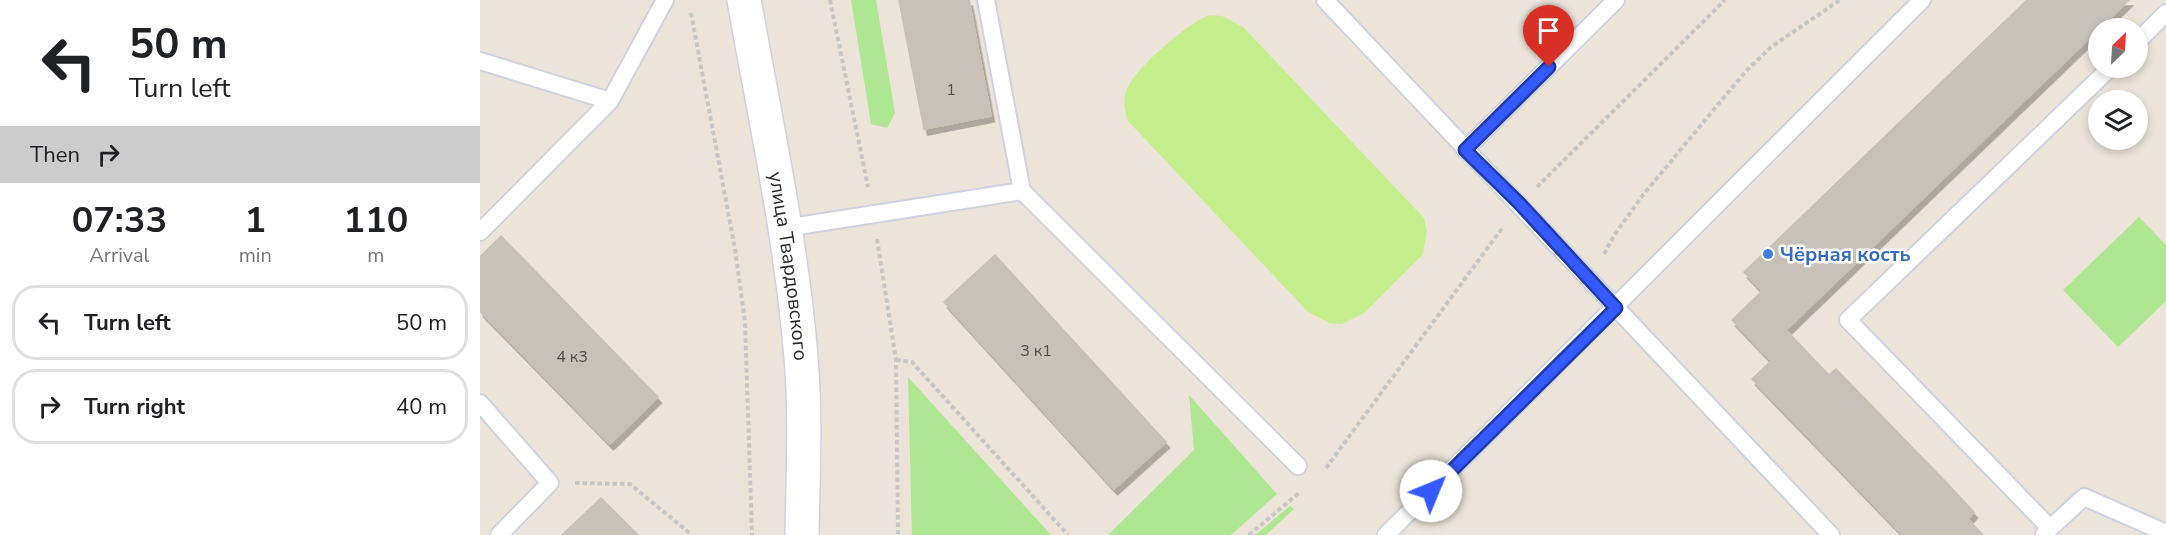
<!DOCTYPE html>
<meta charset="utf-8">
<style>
:root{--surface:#fff;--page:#f2f2f2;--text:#202124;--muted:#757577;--line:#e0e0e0}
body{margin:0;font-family:"Nunito Sans",sans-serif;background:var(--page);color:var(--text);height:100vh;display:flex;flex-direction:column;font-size:22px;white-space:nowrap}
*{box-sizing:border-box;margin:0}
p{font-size:20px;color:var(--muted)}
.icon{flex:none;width:33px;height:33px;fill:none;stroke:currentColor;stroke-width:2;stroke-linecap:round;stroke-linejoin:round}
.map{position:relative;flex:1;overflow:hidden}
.details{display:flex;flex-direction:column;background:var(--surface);width:480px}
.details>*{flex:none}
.guide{background:#fff;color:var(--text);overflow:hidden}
.needle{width:39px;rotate:25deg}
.buttons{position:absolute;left:1608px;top:18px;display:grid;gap:12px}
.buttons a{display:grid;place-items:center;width:60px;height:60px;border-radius:50%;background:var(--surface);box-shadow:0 3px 9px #0003;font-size:30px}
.pin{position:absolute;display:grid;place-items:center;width:51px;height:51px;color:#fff;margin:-62px -26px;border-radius:50% 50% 50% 0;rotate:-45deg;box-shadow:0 0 6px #0007}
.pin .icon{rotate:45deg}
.me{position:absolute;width:66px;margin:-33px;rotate:45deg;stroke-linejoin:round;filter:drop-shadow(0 0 4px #0008)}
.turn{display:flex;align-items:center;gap:21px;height:126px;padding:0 30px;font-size:27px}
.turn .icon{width:78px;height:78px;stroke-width:2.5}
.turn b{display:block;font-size:42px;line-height:51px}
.then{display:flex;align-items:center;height:57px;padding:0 30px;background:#0003;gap:12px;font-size:22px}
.eta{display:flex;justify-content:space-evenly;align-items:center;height:102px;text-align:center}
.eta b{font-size:36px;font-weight:700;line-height:42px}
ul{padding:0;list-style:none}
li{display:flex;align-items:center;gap:18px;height:75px;margin:0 12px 9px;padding:0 18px;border:3px solid var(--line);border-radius:24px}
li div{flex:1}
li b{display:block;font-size:22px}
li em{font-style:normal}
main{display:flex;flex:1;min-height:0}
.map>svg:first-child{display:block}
.green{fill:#afe692}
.pitch{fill:#c5ee8d}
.building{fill:#c7c1b9;stroke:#c7c0b3;stroke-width:1.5;filter:url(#shadow)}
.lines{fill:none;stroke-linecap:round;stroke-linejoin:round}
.service-casing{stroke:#ced2e3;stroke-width:20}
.secondary-casing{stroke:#ced2e3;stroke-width:36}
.path{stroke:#c7c7c7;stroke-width:4;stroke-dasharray:4.5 3;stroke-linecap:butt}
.service{stroke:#fff;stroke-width:16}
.secondary{stroke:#fff;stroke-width:33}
.route-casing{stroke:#213aa6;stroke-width:15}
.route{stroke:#3359ff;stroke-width:10}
.shop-dot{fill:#3f7fe0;stroke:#fff;stroke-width:2}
.labels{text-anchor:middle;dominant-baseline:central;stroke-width:5;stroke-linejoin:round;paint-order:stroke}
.number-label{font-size:16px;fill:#504f4d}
.shop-label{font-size:20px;font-weight:bold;fill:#366cbe;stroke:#fff;text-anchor:start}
.street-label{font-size:20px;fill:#292929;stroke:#fff}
</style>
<main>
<section class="details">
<div class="guide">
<div class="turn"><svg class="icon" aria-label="left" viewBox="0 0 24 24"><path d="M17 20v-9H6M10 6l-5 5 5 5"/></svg><div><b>50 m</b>Turn left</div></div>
<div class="then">Then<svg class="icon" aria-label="right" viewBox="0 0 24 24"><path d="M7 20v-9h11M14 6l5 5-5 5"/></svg></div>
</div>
<div class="eta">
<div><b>07:33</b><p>Arrival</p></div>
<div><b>1</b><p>min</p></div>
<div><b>110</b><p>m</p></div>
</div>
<ul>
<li><svg class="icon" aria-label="left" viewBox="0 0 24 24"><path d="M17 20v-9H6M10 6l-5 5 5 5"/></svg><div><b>Turn left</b></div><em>50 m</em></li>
<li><svg class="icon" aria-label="right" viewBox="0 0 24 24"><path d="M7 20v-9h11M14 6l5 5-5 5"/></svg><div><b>Turn right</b></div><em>40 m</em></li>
</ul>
</section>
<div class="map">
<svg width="1686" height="535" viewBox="0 0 1686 535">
<defs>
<filter id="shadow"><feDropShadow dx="3.5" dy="6" stdDeviation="0" flood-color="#0004"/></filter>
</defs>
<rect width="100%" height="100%" fill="#ece4d9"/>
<!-- green -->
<path class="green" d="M 371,0 L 396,0 L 415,113 L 407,128 L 391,124 Z
M 1659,217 L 1686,245 L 1686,301 L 1638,347 L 1583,290 Z
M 428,377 L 571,535 L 432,535 Z
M 709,395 L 797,494 L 751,535 L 628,535 L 714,450 Z
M 810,506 L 814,509 L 786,535 L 775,535 Z"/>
<!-- pitch -->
<path class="pitch" d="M 730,15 L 742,16 L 763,27 L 944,218 L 947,230 L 943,254 L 884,313 L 862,324 L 849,323 L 828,312 L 648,121 C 644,108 642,96 649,85 C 659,66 710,21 730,15 Z"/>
<!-- building -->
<path class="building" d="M 419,0 L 489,0 L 511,116 L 444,129 Z
M 1547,0 L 1649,0 L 1306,330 L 1349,375 L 1356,369 L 1466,482 L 1494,512 L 1488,519 L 1503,535 L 1423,535 L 1272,379 L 1291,361 L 1252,320 L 1282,291 L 1264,272 Z
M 21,236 L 178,397 L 130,444 L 0,311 L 0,257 Z
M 515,255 L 686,442 L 634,489 L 464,302 Z
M 121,498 L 158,535 L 82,535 Z"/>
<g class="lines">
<!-- service casing -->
<g class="service-casing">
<path id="service" d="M 506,0 L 542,191
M 845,0 L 1351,535
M 1658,41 L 1686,13
M 0,61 L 130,101
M 985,150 L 1136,0
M 305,228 L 542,191 L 818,466
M 0,232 L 130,101 L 185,0
M 0,403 L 70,483 L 19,535
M 1570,528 L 1368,320 L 1630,68
M 1564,534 L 1604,497 L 1686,533
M 906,535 L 1442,0"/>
</g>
<!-- secondary casing -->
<g class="secondary-casing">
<g id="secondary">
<path id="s1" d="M 264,0 C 285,118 311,237 321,357 C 326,416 323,476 322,535"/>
</g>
</g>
<!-- path -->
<path class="path" d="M 350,0 L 388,187
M 211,13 L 255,249 L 265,322 L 272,535
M 1057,187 L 1245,0
M 397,239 L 416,360 L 418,535
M 1124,254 L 1135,234 L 1163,195 L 1265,72 L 1291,47 L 1360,0
M 416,360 L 432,362 L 588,535
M 846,468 L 1023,227
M 95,483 L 150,484 L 212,535
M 769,535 L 819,493"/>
<!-- service -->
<use href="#service" class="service"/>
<!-- secondary -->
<use href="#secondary" class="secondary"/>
</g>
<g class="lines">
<!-- route casing -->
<g class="route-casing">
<path id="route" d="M 951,491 L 1136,308 L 1040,204 L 985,150 L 1069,67"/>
</g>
<!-- route -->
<use href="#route" class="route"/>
</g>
<!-- markers -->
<circle class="shop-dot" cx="1288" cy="254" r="6"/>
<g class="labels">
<!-- number labels -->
<g class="number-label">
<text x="471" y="90">1</text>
<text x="556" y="351">3 к1</text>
<text x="92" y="357">4 к3</text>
</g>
<!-- shop labels -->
<g class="shop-label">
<text x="1300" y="254">Чёрная кость</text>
</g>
<!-- street labels -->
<g class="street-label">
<text stroke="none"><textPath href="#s1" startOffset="270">улица Твардовского</textPath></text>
</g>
</g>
</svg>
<div class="buttons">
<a><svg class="needle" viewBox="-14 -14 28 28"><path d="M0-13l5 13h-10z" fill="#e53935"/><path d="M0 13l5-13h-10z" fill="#757577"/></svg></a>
<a><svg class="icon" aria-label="layers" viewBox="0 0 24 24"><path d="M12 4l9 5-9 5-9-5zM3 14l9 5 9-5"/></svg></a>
</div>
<div class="pin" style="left:1069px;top:67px;background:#d93025"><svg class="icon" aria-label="arrive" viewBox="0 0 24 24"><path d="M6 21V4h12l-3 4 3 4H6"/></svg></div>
<svg class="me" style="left:951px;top:491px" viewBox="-20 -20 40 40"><circle r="19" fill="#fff"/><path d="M0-13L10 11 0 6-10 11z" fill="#3359ff"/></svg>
</div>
</main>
